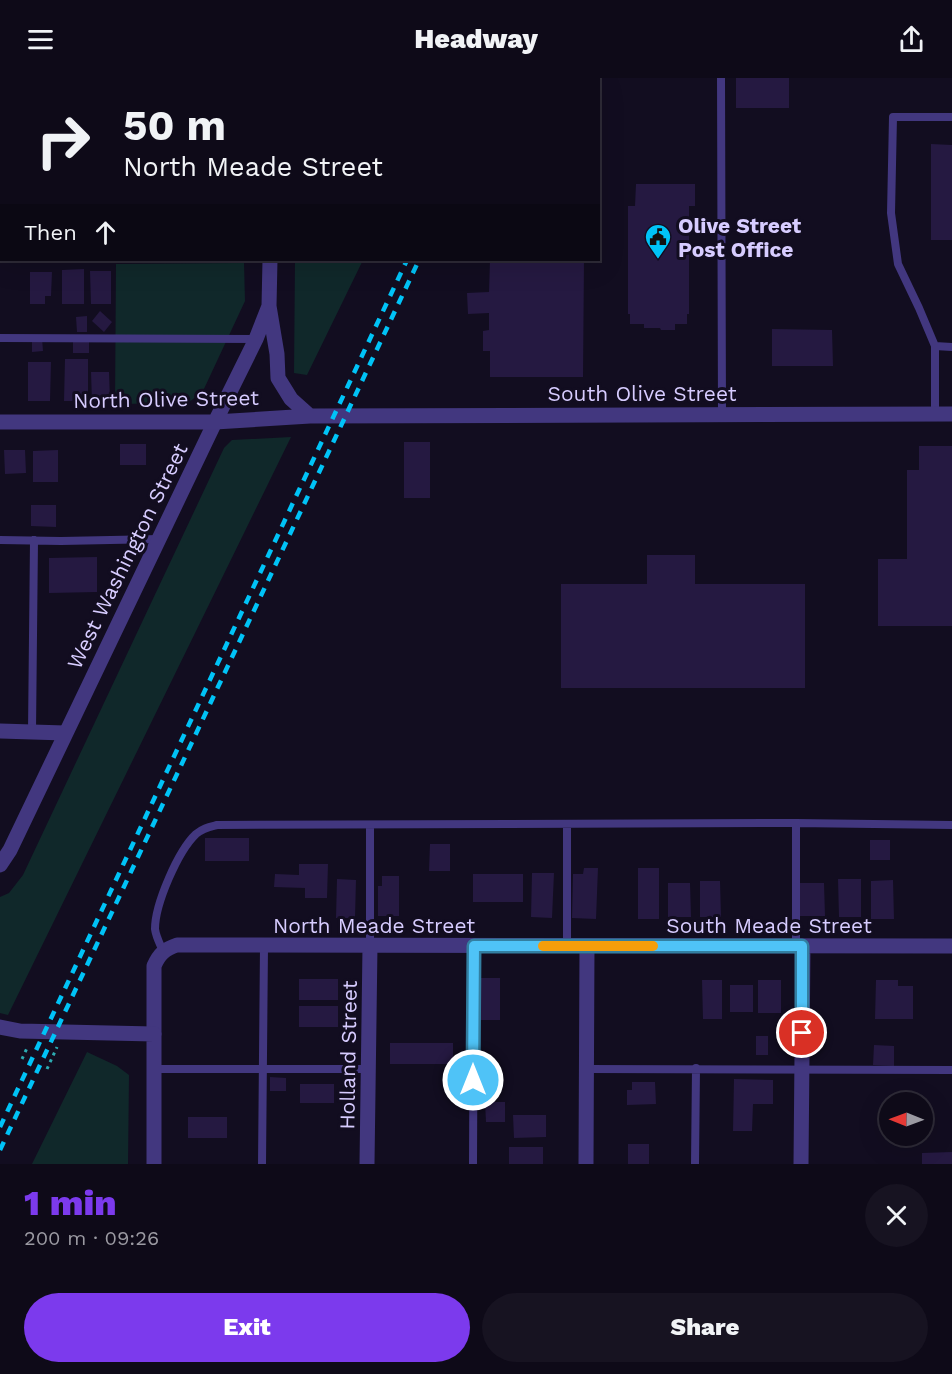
<!DOCTYPE html>
<meta charset="utf-8">
<style>
:root{--surface:#0e0a18;--page:#171321;--text:#f1f3f6;--muted:#9b9aa2;--line:#2e2b37;--accent:#7c3aed}
body{margin:0;font-family:"Work Sans",sans-serif;background:var(--page);color:var(--text);height:100vh;display:flex;flex-direction:column;font-size:22px;white-space:nowrap}
*{box-sizing:border-box;margin:0}
p{font-size:20px;color:var(--muted)}
.icon{flex:none;width:33px;height:33px;fill:none;stroke:currentColor;stroke-width:2;stroke-linecap:round;stroke-linejoin:round}
.map{position:relative;height:1086px;overflow:hidden}
.sheet{display:flex;flex-direction:column;background:var(--surface);flex:1}
.sheet>*{flex:none}
.top-card{position:absolute;left:0px;top:0px;width:600px;height:183px;box-shadow:0 6px 24px #0002,0 0 0 2px var(--line);background:#0e0a18;color:var(--text);overflow:hidden}
.needle{width:39px;rotate:271deg}
.fabs{position:absolute;left:879px;top:1014px;display:grid;gap:12px}
.fabs a{display:grid;place-items:center;width:54px;height:54px;border-radius:50%;background:var(--surface);box-shadow:0 6px 24px #0002,0 0 0 2px var(--line);font-size:30px}
.pin{position:absolute;display:grid;place-items:center;width:51px;height:51px;color:#fff;margin:-26px;border:3px solid #fff;border-radius:50%;box-shadow:0 2px 6px #0007}
.me{position:absolute;width:66px;margin:-33px;rotate:0deg;stroke-linejoin:round;filter:drop-shadow(0 0 4px #0008)}
.turn{display:flex;align-items:center;gap:21px;height:126px;padding:0 24px;font-size:27px}
.turn .icon{width:78px;height:78px;stroke-width:2.5}
.turn b{display:block;font-size:42px;line-height:51px}
.then{display:flex;align-items:center;height:57px;padding:0 24px;background:#0003;gap:12px;font-size:22px}
.round{display:grid;place-items:center;flex:none;width:63px;height:63px;border-radius:32px;background:var(--page)}
.overview{display:flex;align-items:center;justify-content:space-between;height:102px;padding:0 24px}
h1{font-size:36px;font-weight:800;line-height:45px;color:var(--accent)}
.button{display:flex;gap:12px;margin-top:auto;padding:12px 24px}
.button a{flex:1;height:69px;border-radius:36px;background:var(--accent);color:#fff;font-size:24px;font-weight:800;line-height:69px;text-align:center}
.button a+a{background:var(--page);color:var(--text)}
header{display:flex;justify-content:space-between;align-items:center;height:78px;padding:0 24px;background:var(--surface);font-size:27px;font-weight:800}
.map>svg:first-child{display:block}
.green{fill:#10282a}
.building{fill:#251941}
.lines{fill:none;stroke-linecap:round;stroke-linejoin:round}
.path{stroke:#2dabb2;stroke-width:3;stroke-dasharray:3 4.5;stroke-linecap:butt}
.service{stroke:#42377f;stroke-width:8}
.minor{stroke:#42377f;stroke-width:15}
.tertiary{stroke:#42377f;stroke-width:15}
.rail{stroke:#00c3f7;stroke-width:4.5;stroke-dasharray:9 8;stroke-linecap:butt}
.route-casing{stroke:#337fa1;stroke-width:15}
.route{stroke:#4fc3f7;stroke-width:10}
.slow{stroke:#f59e0b;stroke-width:10}
.labels{text-anchor:middle;dominant-baseline:central;stroke-width:6;stroke-linejoin:round;paint-order:stroke}
.poi-label{font-size:21px;font-weight:bold;fill:#d7ccff;stroke:#120d20;text-anchor:start}
.street-label{font-size:21px;fill:#d7ccff;stroke:#120d20}
</style>
<header><svg class="icon" aria-label="menu" viewBox="0 0 24 24"><path d="M4 6h16M4 12h16M4 18h16"/></svg>Headway<svg class="icon" aria-label="share" viewBox="0 0 24 24"><path d="M12 15V3M7 8l5-5 5 5M5 13v7h14v-7"/></svg></header>
<div class="map">
<svg width="952" height="1086" viewBox="0 0 952 1086">
<rect width="100%" height="100%" fill="#120d20"/>
<!-- green -->
<path class="green" d="M 295,182 L 363,182 L 307,297 L 294,295 Z
M 244,185 L 245,223 L 203,313 L 188,325 L 115,326 L 116,186 Z
M 291,359 L 8,937 L 0,935 L 0,819 L 9,815 L 23,797 L 224,370 L 232,362 Z
M 87,974 L 117,988 L 129,997 L 128,1086 L 32,1086 Z"/>
<!-- building -->
<path class="building" d="M 736,0 L 789,0 L 789,30 L 736,30 Z
M 931,66 L 952,67 L 952,162 L 931,162 Z
M 636,106 L 695,106 L 695,128 L 689,128 L 689,236 L 687,236 L 687,246 L 675,246 L 675,252 L 661,252 L 660,250 L 644,250 L 644,246 L 630,246 L 630,236 L 628,236 L 628,128 L 635,128 Z
M 490,182 L 584,182 L 583,299 L 490,299 L 490,273 L 483,273 L 483,253 L 489,252 L 489,235 L 468,236 L 467,215 L 489,214 Z
M 84,191 L 84,226 L 62,226 L 62,192 Z
M 90,193 L 111,193 L 111,226 L 91,226 Z
M 30,194 L 52,194 L 51,218 L 45,218 L 45,226 L 30,226 Z
M 100,233 L 112,244 L 104,254 L 92,243 Z
M 87,238 L 87,254 L 77,254 L 76,239 Z
M 772,251 L 832,252 L 833,288 L 772,288 Z
M 42,260 L 43,273 L 32,274 L 32,261 Z
M 73,264 L 89,264 L 89,275 L 73,275 Z
M 65,281 L 88,281 L 88,323 L 64,323 Z
M 28,284 L 51,284 L 50,323 L 28,323 Z
M 91,294 L 109,294 L 110,323 L 92,324 Z
M 404,364 L 430,364 L 430,420 L 404,420 Z
M 120,366 L 146,366 L 146,387 L 120,387 Z
M 919,368 L 952,368 L 952,548 L 878,548 L 878,481 L 907,481 L 907,392 L 919,392 Z
M 4,372 L 25,372 L 26,395 L 5,396 Z
M 58,372 L 58,404 L 33,404 L 33,373 Z
M 31,427 L 56,427 L 56,449 L 31,448 Z
M 647,477 L 695,477 L 695,506 L 805,506 L 805,610 L 561,610 L 561,506 L 647,506 Z
M 97,479 L 97,514 L 49,515 L 49,480 Z
M 205,760 L 249,760 L 249,783 L 205,783 Z
M 870,762 L 890,762 L 890,782 L 870,782 Z
M 430,766 L 450,766 L 450,793 L 429,793 Z
M 299,786 L 328,786 L 327,820 L 305,820 L 305,810 L 274,809 L 275,796 L 299,797 Z
M 584,790 L 598,790 L 596,841 L 572,840 L 573,796 L 583,796 Z
M 638,790 L 659,790 L 659,841 L 638,841 Z
M 532,795 L 554,795 L 552,840 L 531,839 Z
M 473,796 L 523,796 L 523,824 L 473,824 Z
M 382,798 L 399,798 L 399,838 L 378,838 L 378,808 L 382,808 Z
M 337,801 L 356,802 L 355,840 L 336,840 Z
M 838,801 L 861,801 L 861,839 L 839,839 Z
M 893,802 L 894,841 L 871,841 L 871,803 Z
M 700,803 L 720,803 L 721,839 L 700,839 Z
M 668,805 L 690,805 L 691,839 L 668,839 Z
M 800,805 L 824,805 L 825,838 L 800,838 Z
M 478,900 L 500,900 L 500,942 L 478,942 Z
M 299,901 L 338,901 L 338,922 L 299,922 Z
M 702,902 L 722,902 L 722,941 L 703,941 Z
M 758,902 L 781,902 L 781,935 L 758,935 Z
M 876,902 L 898,902 L 898,908 L 913,908 L 913,941 L 875,941 Z
M 730,907 L 753,907 L 753,934 L 730,934 Z
M 299,928 L 338,928 L 338,949 L 299,949 Z
M 756,958 L 768,958 L 768,977 L 756,977 Z
M 390,965 L 453,965 L 453,986 L 390,986 Z
M 874,967 L 894,968 L 894,988 L 873,987 Z
M 270,999 L 286,1000 L 286,1013 L 270,1013 Z
M 734,1001 L 773,1002 L 773,1026 L 753,1026 L 752,1053 L 733,1053 Z
M 632,1004 L 655,1004 L 656,1026 L 627,1027 L 627,1012 L 632,1012 Z
M 300,1006 L 334,1006 L 334,1025 L 300,1025 Z
M 485,1024 L 505,1024 L 505,1044 L 486,1044 Z
M 513,1037 L 546,1037 L 546,1059 L 514,1060 Z
M 188,1039 L 227,1039 L 227,1060 L 188,1060 Z
M 628,1066 L 649,1066 L 649,1086 L 628,1086 Z
M 509,1069 L 543,1069 L 543,1086 L 509,1086 Z
M 952,1074 L 952,1086 L 922,1086 L 922,1075 Z"/>
<g class="lines">
<!-- path -->
<path class="path" d="M 22,981 L 28,968
M 47,991 L 57,969"/>
<!-- service -->
<path class="service" d="M 721,0 L 722,336
M 146,2 L 146,0
M 952,39 L 893,39 L 891,135 L 898,186 L 919,230 L 935,268 L 952,269
M 0,89 L 2,89
M 0,260 L 258,261
M 935,268 L 935,336
M 0,462 L 61,463 L 160,461
M 32,653 L 34,462
M 567,746 L 567,868
M 370,868 L 370,747
M 796,868 L 796,745
M 163,873 C 160,866 156,859 155,851 C 155,826 178,773 196,756 C 203,750 209,749 217,747 L 796,745 L 952,747
M 155,991 L 368,991
M 586,991 L 952,992
M 262,1086 L 264,868
M 473,1086 L 474,868
M 695,1086 L 696,990"/>
<!-- minor -->
<path class="minor" d="M 0,171 L 2,171
M 0,653 L 65,655
M 0,787 L 10,772 L 215,344
M 154,956 L 154,888 C 159,876 165,871 177,867 L 952,868
M 367,1086 L 370,868
M 586,1086 L 587,868
M 801,1086 L 803,868"/>
<!-- tertiary -->
<path class="tertiary" d="M 271,2 L 271,0
M 269,228 L 277,276 L 278,300 L 291,321 L 310,338
M 0,344 L 215,344 L 310,338 L 952,336
M 215,344 L 256,261 L 269,228 L 270,182
M 0,949 L 20,953 L 154,956 L 154,1086"/>
<!-- rail -->
<path class="rail" d="M 492,2 L 493,0
M 504,2 L 504,0
M 0,1049 L 407,182
M 0,1072 L 419,182"/>
</g>
<g class="lines">
<!-- route casing -->
<g class="route-casing">
<path id="route" d="M 473,1002 L 474,868 L 802,868 L 802,955"/>
</g>
<!-- route -->
<use href="#route" class="route"/>
<!-- slow -->
<path class="slow" d="M 543,868 L 653,868"/>
</g>
<!-- icons -->
<defs>
<g id="civic-pin" transform="scale(1.35)"><path d="M0 17L-7.5 6A9.5 9.5 0 1 1 7.5 6Z" fill="#00c3f7" stroke="#120d20"/><path d="M-.6-6.5H3V-4.5H.6V-3L4-1V1h2V6H-6V1h2V-1L-.6-3ZM-1.2 2.5V6h2.4V2.5Z" fill="#111"/></g>
</defs>
<g fill-rule="evenodd">
<use href="#civic-pin" x="658" y="159"/>
</g>
<g class="labels">
<!-- poi labels -->
<g class="poi-label">
<text x="678" y="147">Olive Street<tspan x="678" dy="24">Post Office</tspan></text>
</g>
<!-- street labels -->
<g class="street-label">
<text x="642" y="315">South Olive Street</text>
<text transform="translate(166 321) rotate(-1)">North Olive Street</text>
<text transform="translate(127 478) rotate(-64)">West Washington Street</text>
<text x="374" y="847">North Meade Street</text>
<text x="769" y="847">South Meade Street</text>
<text transform="translate(348 977) rotate(-89)">Holland Street</text>
</g>
</g>
</svg>
<div class="fabs">
<a><svg class="needle" viewBox="-14 -14 28 28"><path d="M0-13l5 13h-10z" fill="#e53935"/><path d="M0 13l5-13h-10z" fill="#9b9aa2"/></svg></a>
</div>
<div class="pin" style="left:802px;top:955px;background:#d93025"><svg class="icon" aria-label="arrive" viewBox="0 0 24 24"><path d="M6 21V4h12l-3 4 3 4H6"/></svg></div>
<svg class="me" style="left:473px;top:1002px" viewBox="-20 -20 40 40"><circle r="17" fill="#4fc3f7" stroke="#fff" stroke-width="3"/><path d="M0-11L8 9 0 5-8 9z" fill="#fff"/></svg>
<div class="top-card">
<div class="turn"><svg class="icon" aria-label="right" viewBox="0 0 24 24"><path d="M7 20v-9h11M14 6l5 5-5 5"/></svg><div><b>50 m</b>North Meade Street</div></div>
<div class="then">Then<svg class="icon" aria-label="ahead" viewBox="0 0 24 24"><path d="M12 20V5M6 11l6-6 6 6"/></svg></div>
</div>
</div>
<section class="sheet">
<div class="overview"><div><h1>1 min</h1><p>200 m · 09:26</p></div><a class="round"><svg class="icon" aria-label="close" viewBox="0 0 24 24"><path d="M6 6l12 12M18 6L6 18"/></svg></a></div>
<div class="button"><a>Exit</a><a>Share</a></div>
</section>
